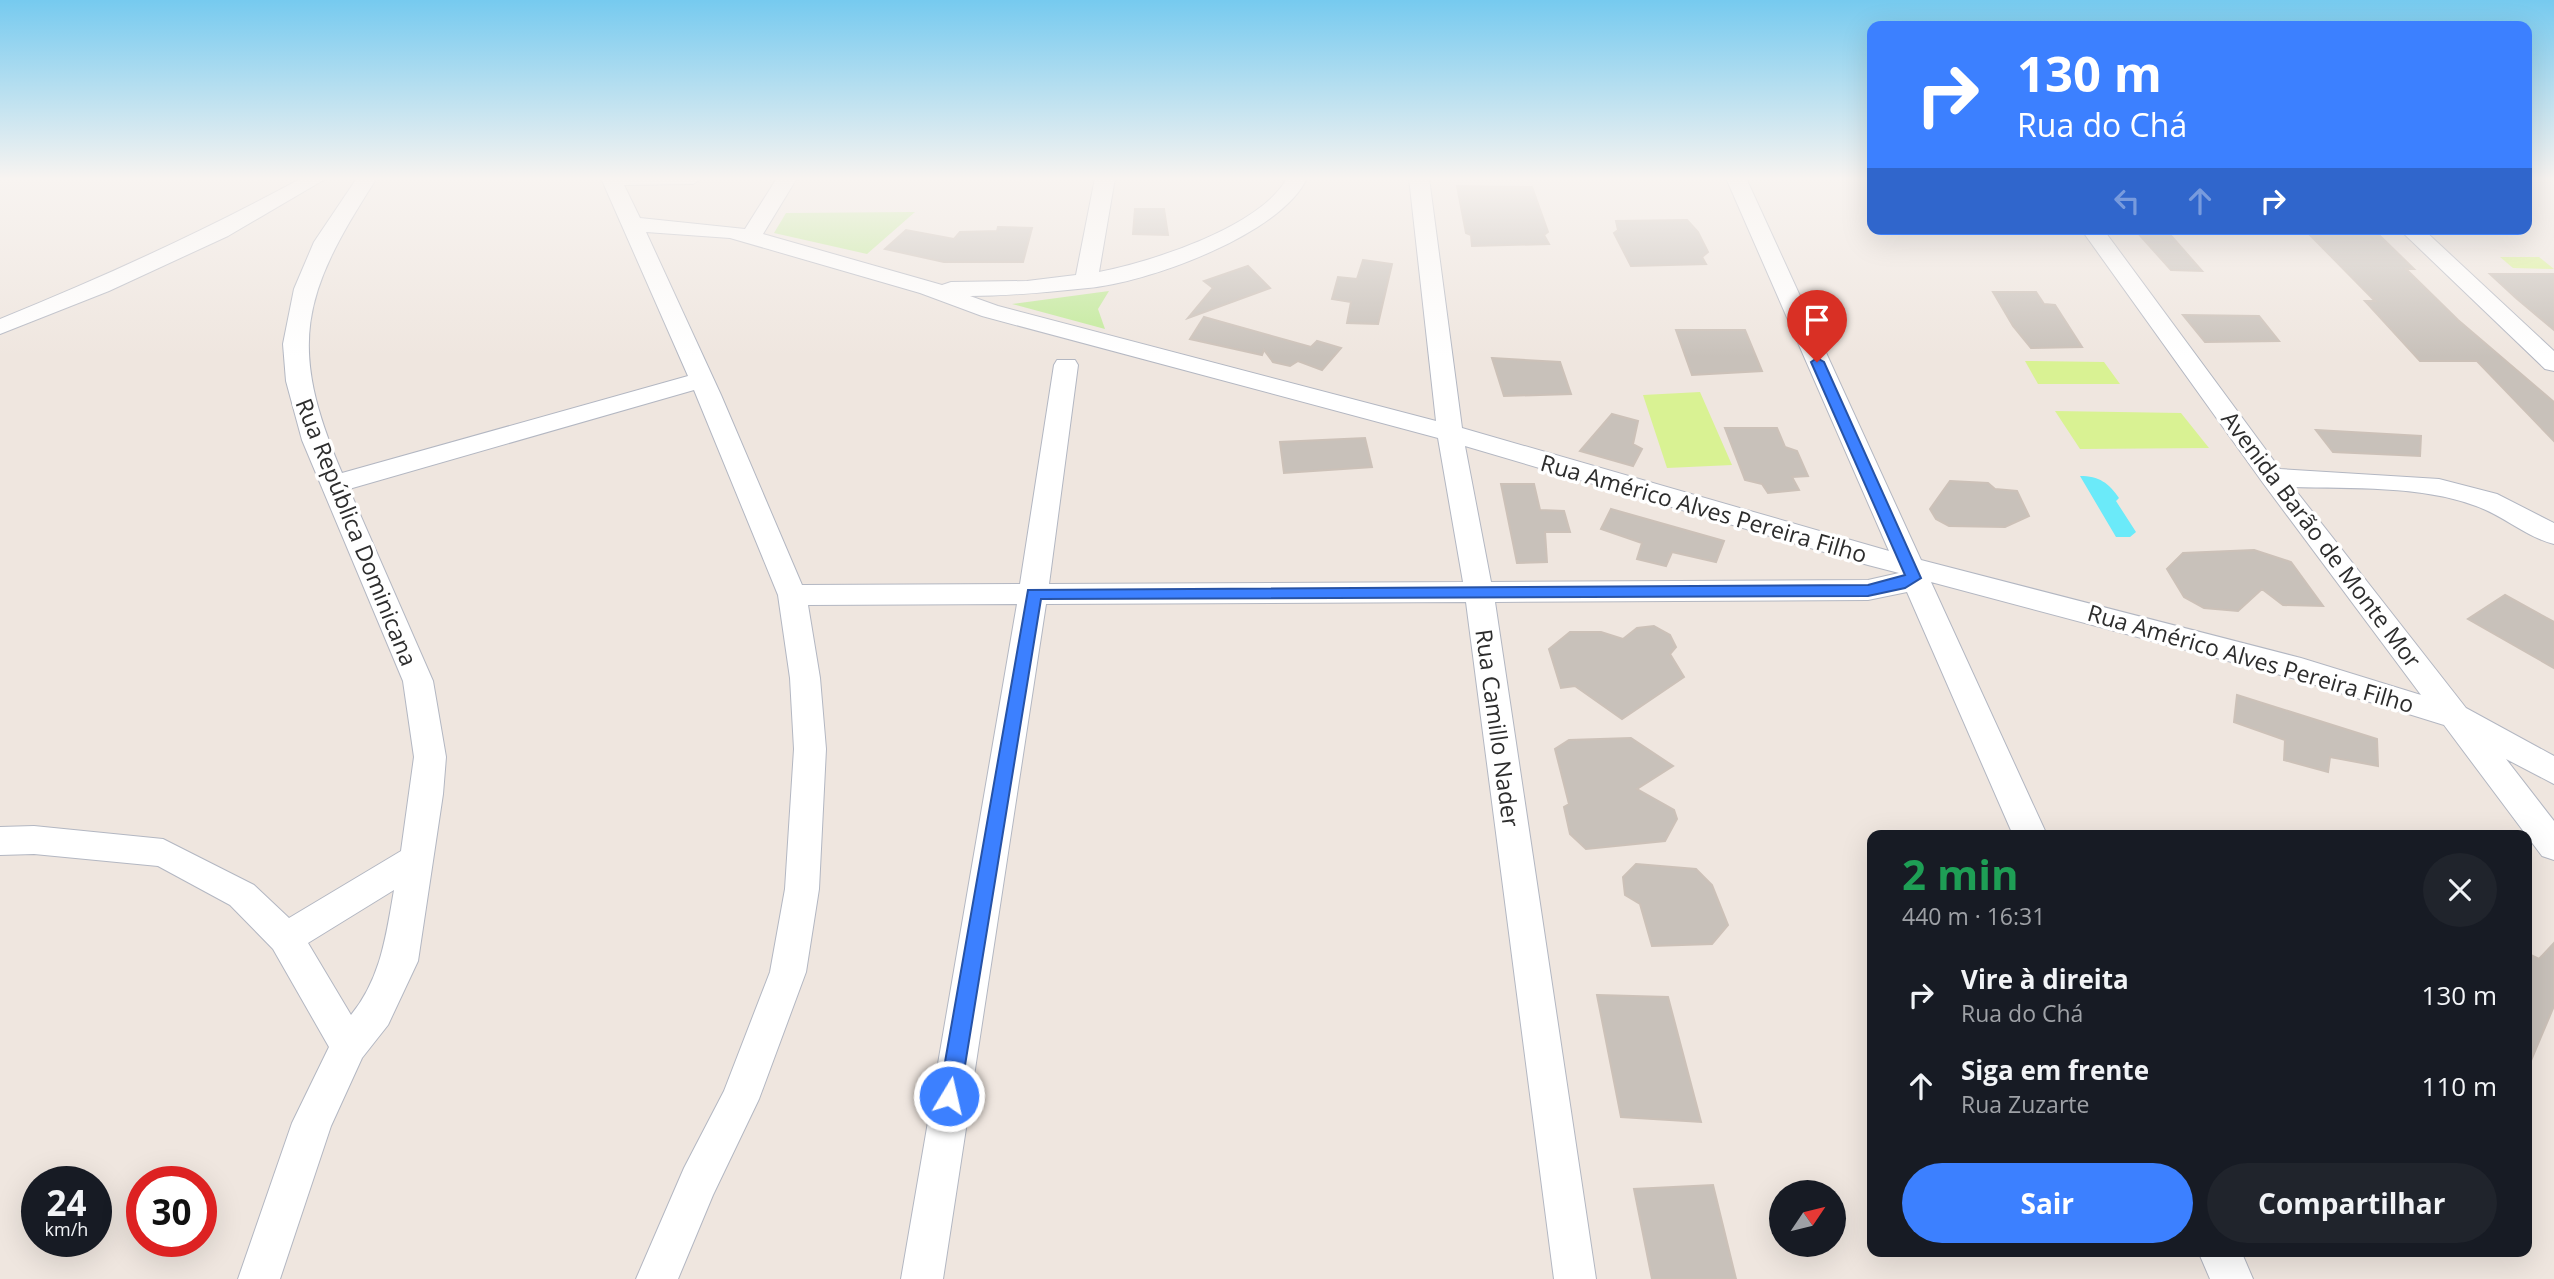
<!DOCTYPE html>
<html lang="pt">
<meta charset="utf-8">
<style>
:root{--surface:#171b24;--page:#20242c;--text:#f1f3f6;--muted:#9ea1a6;--accent:#3c80ff}
body{margin:0;font-family:"Open Sans",sans-serif;background:var(--page);color:var(--text);height:100vh;display:flex;flex-direction:column;font-size:26px;white-space:nowrap}
*{box-sizing:border-box;margin:0}
p{font-size:23px;color:var(--muted)}
.icon{flex:none;width:38px;height:38px;fill:none;stroke:currentColor;stroke-width:2;stroke-linecap:round;stroke-linejoin:round}
.map{position:relative;flex:1;overflow:hidden}
.panel{position:absolute;left:1867px;top:830px;width:665px;height:427px;display:flex;flex-direction:column;background:var(--surface);border-radius:14px;box-shadow:0 7px 28px #0002}
.panel>*{flex:none}
.hud{position:absolute;left:1867px;top:21px;width:665px;height:214px;border-radius:14px;box-shadow:0 7px 28px #0002;background:#3c80ff;color:#fff;overflow:hidden}
.needle{width:46px;rotate:55deg}
.controls{position:absolute;left:1769px;top:1180px;display:grid;gap:14px}
.controls a{display:grid;place-items:center;width:77px;height:77px;border-radius:50%;background:var(--surface);box-shadow:0 7px 28px #0002;font-size:35px}
.speed{position:absolute;left:21px;top:1166px;display:flex;gap:14px;font-size:35px;font-weight:700;text-align:center}
.speed>*{display:grid;place-content:center;width:91px;height:91px;border-radius:50%;background:var(--surface);box-shadow:0 7px 28px #0002;line-height:1}
.speed small{font-size:18px;font-weight:400}
.speed .limit{border:10px solid #d22;background:#fff;color:#111}
.pin{position:absolute;display:grid;place-items:center;width:60px;height:60px;color:#fff;margin:-72px -30px;border-radius:50% 50% 50% 0;rotate:-45deg;box-shadow:0 0 7px #0007}
.pin .icon{rotate:45deg}
.me{position:absolute;width:77px;margin:-38px;rotate:9deg;stroke-linejoin:round;filter:drop-shadow(0 0 5px #0008)}
.turn{display:flex;align-items:center;gap:24px;height:147px;padding:0 35px;font-size:32px}
.turn .icon{width:91px;height:91px;stroke-width:2.5}
.turn b{display:block;font-size:49px;line-height:60px}
.lanes{display:flex;align-items:center;height:66px;padding:0 35px;background:#0003;justify-content:center;gap:35px;direction:ltr}
.lanes .off{opacity:.35}
.round{display:grid;place-items:center;flex:none;width:74px;height:74px;border-radius:37px;background:var(--page)}
.overview{display:flex;align-items:center;justify-content:space-between;height:119px;padding:0 35px}
h1{font-size:42px;font-weight:700;line-height:52px;color:#1e9e55}
.cta{display:flex;gap:14px;margin-top:auto;padding:14px 35px}
.cta a{flex:1;height:80px;border-radius:42px;background:var(--accent);color:#fff;font-size:28px;font-weight:700;line-height:80px;text-align:center}
.cta a+a{background:var(--page);color:var(--text)}
ul{padding:0;list-style:none}
li{display:flex;align-items:center;gap:21px;height:91px;padding:0 35px}
li div{flex:1}
li b{display:block;font-size:26px}
li em{font-style:normal}
.map>svg:first-child{display:block}
.green{fill:#c1ea98}
.pitch{fill:#d9f293}
.water{fill:#6beaf9}
.building{fill:#c8c1ba;stroke:#ccc1b8;stroke-width:2}
.lines{fill:none;stroke-linecap:round;stroke-linejoin:round}
.minor-casing{stroke:#b3b7c2;stroke-width:2}
.minor{fill:#fff;fill-rule:evenodd}
.route{fill:#3c80ff;stroke:#2753a6;stroke-width:2}
.labels{text-anchor:middle;dominant-baseline:central;stroke-width:7;stroke-linejoin:round;paint-order:stroke}
.street-label{font-size:23px;fill:#2d2d2d;stroke:#fff}
</style>
<div class="map">
<svg width="2554" height="1279" viewBox="0 0 2554 1279">
<rect width="100%" height="100%" fill="#efe6df"/>
<!-- green -->
<path class="green" d="M 915,212 L 867,254 L 774,233 L 786,213 Z
M 1109,291 L 1098,309 L 1105,329 L 1012,304 Z"/>
<!-- pitch -->
<path class="pitch" d="M 2500,257 L 2539,257 L 2554,269 L 2513,268 Z
M 2025,361 L 2104,362 L 2120,384 L 2038,384 Z
M 1700,392 L 1732,465 L 1667,468 L 1643,395 Z
M 2055,411 L 2181,413 L 2209,448 L 2080,449 Z"/>
<!-- water -->
<path class="water" d="M 2080,476 C 2099,476 2109,483 2119,498 L 2116,501 L 2136,532 L 2130,537 L 2116,537 Z"/>
<!-- building -->
<path class="building" d="M 1457,186 L 1532,187 L 1548,232 L 1544,235 L 1549,244 L 1472,246 L 1471,235 L 1466,233 Z
M 1135,209 L 1164,209 L 1168,235 L 1133,234 Z
M 1687,220 L 1698,232 L 1708,252 L 1702,257 L 1706,264 L 1631,266 L 1614,233 L 1618,230 L 1616,221 Z
M 998,227 L 1032,228 L 1023,262 L 944,262 L 885,249 L 906,230 L 954,239 L 960,232 L 997,231 Z
M 2136,231 L 2167,231 L 2202,271 L 2171,270 Z
M 2307,232 L 2376,232 L 2414,269 L 2406,269 L 2458,320 L 2554,402 L 2554,441 L 2477,361 L 2420,361 L 2365,301 L 2375,301 Z
M 1363,260 L 1392,264 L 1378,324 L 1347,323 L 1351,302 L 1332,299 L 1338,277 L 1357,279 Z
M 1248,266 L 1270,288 L 1188,318 L 1213,288 L 1204,281 Z
M 2490,274 L 2554,274 L 2554,330 L 2516,298 Z
M 1993,292 L 2036,292 L 2044,304 L 2055,305 L 2082,347 L 2031,348 L 2013,326 Z
M 2183,315 L 2259,316 L 2279,341 L 2205,342 Z
M 1204,317 L 1311,347 L 1317,341 L 1341,348 L 1322,370 L 1298,361 L 1290,366 L 1273,362 L 1264,350 L 1262,355 L 1190,339 Z
M 1676,330 L 1745,330 L 1762,371 L 1692,375 Z
M 1492,358 L 1560,362 L 1571,394 L 1504,396 Z
M 1612,414 L 1638,421 L 1633,444 L 1642,449 L 1633,466 L 1580,451 Z
M 1725,428 L 1777,428 L 1785,447 L 1797,451 L 1808,476 L 1792,477 L 1799,490 L 1768,493 L 1762,484 L 1745,480 Z
M 2316,430 L 2421,436 L 2420,456 L 2333,452 Z
M 1365,438 L 1372,467 L 1284,473 L 1280,442 Z
M 1950,481 L 1988,483 L 1995,489 L 2017,491 L 2029,516 L 2005,527 L 1949,526 L 1936,519 L 1930,509 Z
M 1501,484 L 1534,484 L 1540,510 L 1564,511 L 1570,532 L 1545,532 L 1547,562 L 1517,563 Z
M 1611,509 L 1724,541 L 1716,562 L 1672,552 L 1666,566 L 1637,559 L 1642,543 L 1601,529 Z
M 2254,550 L 2291,562 L 2323,606 L 2283,605 L 2262,589 L 2238,611 L 2204,608 L 2184,597 L 2167,569 L 2183,553 Z
M 2505,595 L 2554,622 L 2554,668 L 2468,619 Z
M 1654,626 L 1670,635 L 1676,647 L 1670,654 L 1684,677 L 1622,719 L 1575,686 L 1561,688 L 1549,649 L 1570,632 L 1601,632 L 1623,639 L 1637,628 Z
M 2237,695 L 2377,739 L 2378,766 L 2330,757 L 2328,772 L 2284,760 L 2285,740 L 2234,722 Z
M 1631,738 L 1673,766 L 1637,789 L 1674,810 L 1677,819 L 1665,841 L 1586,849 L 1570,834 L 1564,807 L 1569,804 L 1555,749 L 1569,740 Z
M 1636,864 L 1696,869 L 1712,885 L 1728,925 L 1712,944 L 1652,946 L 1640,904 L 1625,895 L 1623,877 Z
M 2554,943 L 2554,1006 L 2527,1070 L 2527,953 L 2539,959 Z
M 1597,995 L 1668,997 L 1701,1122 L 1621,1117 Z
M 1713,1185 L 1736,1279 L 1652,1279 L 1634,1189 Z"/>
<g class="lines">
<!-- minor casing -->
<g class="minor-casing">
<path id="minor" d="M 302,178 L 327,178 L 228,236 L 109,291 L 0,334 L 0,319 C 104,277 204,231 302,178 Z
M 353,178 L 373,178 L 375,181 C 302,294 287,345 342,473 L 688,376 L 601,178 L 703,178 L 693,184 L 624,185 L 640,218 L 745,229 L 777,178 L 797,178 L 763,234 L 942,285 L 951,282 L 1027,281 L 1076,275 L 1095,178 L 1115,178 L 1099,272 C 1151,262 1261,227 1287,178 L 1307,178 C 1282,234 1147,283 1088,288 C 1049,292 1010,296 970,296 L 998,306 L 1436,421 L 1409,178 L 1429,178 L 1462,428 L 1889,551 L 1726,178 L 1746,178 L 1921,560 L 2301,658 L 2421,695 L 2263,483 L 2081,229 L 2103,229 L 2280,469 L 2439,479 L 2497,494 L 2554,523 L 2554,544 C 2526,537 2504,516 2476,506 C 2419,485 2353,489 2293,487 L 2466,708 L 2554,756 L 2554,784 L 2506,759 L 2554,821 L 2554,860 L 2542,856 L 2444,725 L 2299,680 L 1931,582 L 2047,835 L 2013,835 L 1907,592 L 1868,600 L 1495,602 L 1596,1279 L 1554,1279 L 1466,602 L 1046,604 L 943,1279 L 901,1279 L 1017,604 L 808,605 L 820,678 L 826,749 L 819,889 L 806,972 L 759,1099 L 713,1195 L 678,1279 L 636,1279 L 684,1168 L 724,1091 L 770,972 L 785,889 L 794,749 L 790,678 L 778,595 L 694,390 L 349,489 L 433,681 L 446,757 L 443,794 L 418,961 L 388,1025 L 362,1058 L 331,1126 L 280,1279 L 238,1279 L 292,1123 L 329,1047 L 273,949 L 230,905 L 158,866 L 34,854 L 0,855 L 0,827 L 34,826 L 163,839 L 254,885 L 289,918 L 401,851 L 414,757 L 403,681 L 302,440 L 286,381 L 283,344 L 294,289 L 314,242 L 355,181 ZM 646,232 L 730,238 L 920,293 L 982,316 L 1438,438 L 1463,582 L 1049,584 L 1078,365 L 1075,360 L 1057,360 L 1054,365 L 1020,584 L 802,585 L 721,395 ZM 1465,446 L 1868,565 L 1899,573 L 1868,580 L 1491,582 ZM 394,890 C 386,936 381,978 351,1015 L 308,943 Z
M 2399,229 L 2423,229 L 2554,351 L 2554,371 L 2545,369 Z
M 2198,1251 L 2241,1251 L 2253,1279 L 2210,1279 Z"/>
</g>
<!-- minor -->
<use href="#minor" class="minor"/>
</g>
<!-- sky -->
<linearGradient id="sky" x2="0" y2="1"><stop stop-color="#76caef"/><stop offset="0.5" stop-color="#f8f4f1"/><stop offset="1" stop-color="#f8f4f1" stop-opacity="0"/></linearGradient>
<rect width="2554" height="357" fill="url(#sky)"/>
<!-- route -->
<path class="route" d="M 1817,358 L 1824,362 L 1921,578 L 1905,588 L 1868,596 L 1041,599 L 960,1096 L 957,1103 L 949,1106 L 942,1103 L 939,1096 L 1028,590 L 1868,585 L 1905,575 L 1811,362 Z"/>
<g class="labels">
<!-- street labels -->
<g class="street-label">
<text transform="translate(1704 508) rotate(16)">Rua Américo Alves Pereira Filho</text>
<text transform="translate(357 532) rotate(68)">Rua República Dominicana</text>
<text transform="translate(2322 539) rotate(53)">Avenida Barão de Monte Mor</text>
<text transform="translate(2251 658) rotate(16)">Rua Américo Alves Pereira Filho</text>
<text transform="translate(1498 728) rotate(82)">Rua Camillo Nader</text>
</g>
</g>
</svg>
<div class="controls">
<a><svg class="needle" viewBox="-14 -14 28 28"><path d="M0-13l5 13h-10z" fill="#e53935"/><path d="M0 13l5-13h-10z" fill="#9ea1a6"/></svg></a>
</div>
<div class="speed"><div>24<small>km/h</small></div><div class="limit">30</div></div>
<div class="pin" style="left:1817px;top:362px;background:#d93025"><svg class="icon" aria-label="arrive" viewBox="0 0 24 24"><path d="M6 21V4h12l-3 4 3 4H6"/></svg></div>
<svg class="me" style="left:949px;top:1096px" viewBox="-20 -20 40 40"><circle r="17" fill="#3c80ff" stroke="#fff" stroke-width="3"/><path d="M0-11L8 9 0 5-8 9z" fill="#fff"/></svg>
<div class="hud">
<div class="turn"><svg class="icon" aria-label="right" viewBox="0 0 24 24"><path d="M7 20v-9h11M14 6l5 5-5 5"/></svg><div><b>130 m</b>Rua do Chá</div></div>
<div class="lanes"><svg class="icon off" aria-label="left" viewBox="0 0 24 24"><path d="M17 20v-9H6M10 6l-5 5 5 5"/></svg><svg class="icon off" aria-label="ahead" viewBox="0 0 24 24"><path d="M12 20V5M6 11l6-6 6 6"/></svg><svg class="icon" aria-label="right" viewBox="0 0 24 24"><path d="M7 20v-9h11M14 6l5 5-5 5"/></svg></div>
</div>
<section class="panel">
<div class="overview"><div><h1>2 min</h1><p>440 m · 16:31</p></div><a class="round"><svg class="icon" aria-label="close" viewBox="0 0 24 24"><path d="M6 6l12 12M18 6L6 18"/></svg></a></div>
<ul>
<li><svg class="icon" aria-label="right" viewBox="0 0 24 24"><path d="M7 20v-9h11M14 6l5 5-5 5"/></svg><div><b>Vire à direita</b><p>Rua do Chá</p></div><em>130 m</em></li>
<li><svg class="icon" aria-label="ahead" viewBox="0 0 24 24"><path d="M12 20V5M6 11l6-6 6 6"/></svg><div><b>Siga em frente</b><p>Rua Zuzarte</p></div><em>110 m</em></li>
</ul>
<div class="cta"><a>Sair</a><a>Compartilhar</a></div>
</section>
</div>
